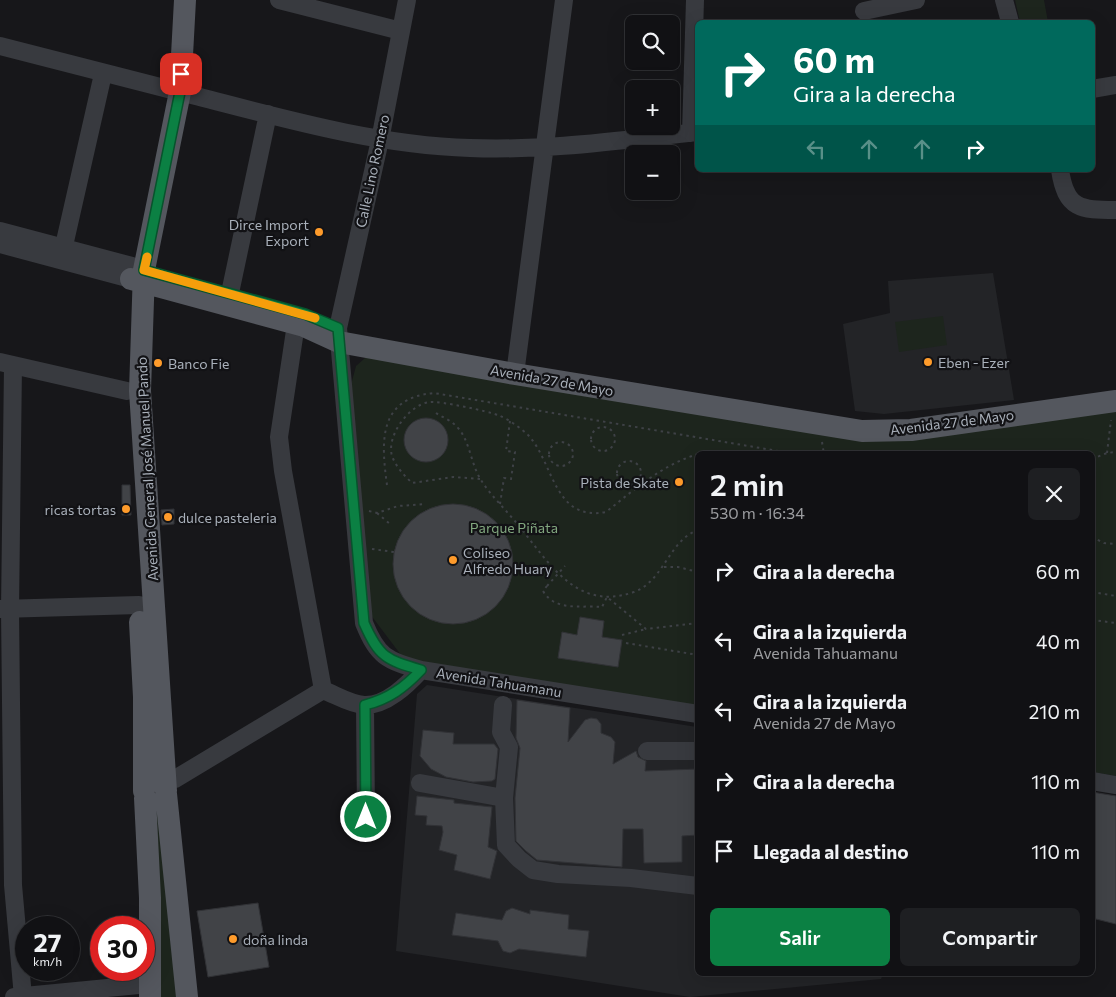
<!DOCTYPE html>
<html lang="es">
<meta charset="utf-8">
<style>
:root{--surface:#111114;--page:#1e1f22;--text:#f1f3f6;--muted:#9c9da0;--line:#303134;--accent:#0b8043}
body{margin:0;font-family:Commissioner,sans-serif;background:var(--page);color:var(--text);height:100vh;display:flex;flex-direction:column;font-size:19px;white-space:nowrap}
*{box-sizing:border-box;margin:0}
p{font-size:16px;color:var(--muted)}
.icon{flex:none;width:28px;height:28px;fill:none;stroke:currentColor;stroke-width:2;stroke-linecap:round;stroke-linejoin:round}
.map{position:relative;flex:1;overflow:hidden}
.side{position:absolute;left:695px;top:451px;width:400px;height:525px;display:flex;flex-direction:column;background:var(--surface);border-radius:8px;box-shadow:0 5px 20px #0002,0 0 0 1px var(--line)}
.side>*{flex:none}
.banner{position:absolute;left:695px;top:20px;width:400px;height:152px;border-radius:8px;box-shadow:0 5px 20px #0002,0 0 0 1px var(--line);background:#00695c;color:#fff;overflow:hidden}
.tools{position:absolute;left:625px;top:15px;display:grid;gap:10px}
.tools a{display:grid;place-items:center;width:55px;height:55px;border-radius:8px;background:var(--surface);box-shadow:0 5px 20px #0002,0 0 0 1px var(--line);font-size:25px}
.speed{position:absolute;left:15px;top:916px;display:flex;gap:10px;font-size:25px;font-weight:700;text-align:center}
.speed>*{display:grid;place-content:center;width:65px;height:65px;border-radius:50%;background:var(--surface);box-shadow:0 5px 20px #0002,0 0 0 1px var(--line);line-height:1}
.speed small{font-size:12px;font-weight:400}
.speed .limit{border:8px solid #d22;background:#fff;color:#111}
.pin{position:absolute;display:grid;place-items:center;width:42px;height:42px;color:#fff;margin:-21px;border-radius:10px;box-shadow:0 2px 8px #0006}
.me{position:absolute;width:55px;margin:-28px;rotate:0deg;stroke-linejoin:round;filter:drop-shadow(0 0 4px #0008)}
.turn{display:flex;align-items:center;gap:18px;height:105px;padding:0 15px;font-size:22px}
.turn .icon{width:65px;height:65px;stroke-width:2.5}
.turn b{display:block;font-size:35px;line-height:42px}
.lanes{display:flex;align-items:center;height:48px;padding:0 15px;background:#0003;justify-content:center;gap:25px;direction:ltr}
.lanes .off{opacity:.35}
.round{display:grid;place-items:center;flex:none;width:52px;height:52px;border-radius:8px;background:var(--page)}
.overview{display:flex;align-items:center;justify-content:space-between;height:85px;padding:0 15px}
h1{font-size:30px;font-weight:600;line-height:38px}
.cta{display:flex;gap:10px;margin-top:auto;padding:10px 15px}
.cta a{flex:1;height:58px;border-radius:8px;background:var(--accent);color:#fff;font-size:20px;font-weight:600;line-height:58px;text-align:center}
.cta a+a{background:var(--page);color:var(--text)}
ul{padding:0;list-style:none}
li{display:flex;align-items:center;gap:15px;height:70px;padding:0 15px}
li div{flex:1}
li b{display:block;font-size:19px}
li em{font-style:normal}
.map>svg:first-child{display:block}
.built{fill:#232427}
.green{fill:#1d251d}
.building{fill:#414347;stroke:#313236}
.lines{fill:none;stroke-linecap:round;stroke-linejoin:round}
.path{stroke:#3e4146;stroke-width:2;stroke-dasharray:2.5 4;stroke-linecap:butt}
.minor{stroke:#383a3f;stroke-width:18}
.major{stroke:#54575e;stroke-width:22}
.path-bridge{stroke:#3e4146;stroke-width:2;stroke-dasharray:2.5 4;stroke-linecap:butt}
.route-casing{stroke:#07532c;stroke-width:12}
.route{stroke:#0b8043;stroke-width:9}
.slow{stroke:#f59e0b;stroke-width:9}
.poi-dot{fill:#fe9b2b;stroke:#121215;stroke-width:2}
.labels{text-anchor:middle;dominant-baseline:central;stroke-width:4.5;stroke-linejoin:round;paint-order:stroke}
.street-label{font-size:14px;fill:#a9b0ba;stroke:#121215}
.poi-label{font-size:14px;fill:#a9b0ba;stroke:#121215;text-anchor:start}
.park-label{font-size:14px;fill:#81a67e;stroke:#121215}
</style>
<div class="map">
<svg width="1116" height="997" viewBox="0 0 1116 997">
<rect width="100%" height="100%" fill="#17171a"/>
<!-- built -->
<path class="built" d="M 993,273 L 1014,400 L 884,414 L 855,411 L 843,324 L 890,313 L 888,281 Z
M 427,685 L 697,727 L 698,974 L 883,974 L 881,979 L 690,997 L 396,951 L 417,694 Z"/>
<!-- green -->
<path class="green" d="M 1015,0 L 1044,0 L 1048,22 L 1020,22 Z
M 943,316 L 947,345 L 899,352 L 895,322 Z
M 372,352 L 820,430 L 1116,403 L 1116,776 L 1093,772 L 1092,454 L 698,454 L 697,707 L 412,662 L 401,655 L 370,614 L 351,385 L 356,366 Z
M 161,811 L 179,997 L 159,997 L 152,814 Z"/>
<!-- building -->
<path class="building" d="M404 440a22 22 0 1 1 44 0a22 22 0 1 1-44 0Z
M 122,485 L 130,485 L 131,515 L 122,515 Z
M393 564a60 60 0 1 1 120 0a60 60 0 1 1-120 0Z
M 174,509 L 174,524 L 162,525 L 161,510 Z
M 580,617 L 604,621 L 602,637 L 622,640 L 618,667 L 558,658 L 562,632 L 577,635 Z
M 517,700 L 570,708 L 568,742 L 585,720 L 591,718 L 597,719 L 601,724 L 601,733 L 611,737 L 615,742 L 613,764 L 636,751 L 638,757 L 646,761 L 645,771 L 698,769 L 698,835 L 682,836 L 682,862 L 644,863 L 643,829 L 623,829 L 622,867 L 537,860 L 526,851 L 516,841 L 515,798 L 520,748 L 516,738 Z
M 423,730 L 454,733 L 453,744 L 494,744 L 498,749 L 495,779 L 492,781 L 473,782 L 446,777 L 431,769 L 420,756 Z
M 1092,792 L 1116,796 L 1116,924 L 1092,918 Z
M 417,796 L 454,800 L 454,803 L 492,807 L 488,847 L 497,851 L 490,879 L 454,870 L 457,855 L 439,850 L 443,832 L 442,826 L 426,825 L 427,816 L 415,815 Z
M 258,903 L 269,967 L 208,977 L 197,911 Z
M 512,908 L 530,914 L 530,910 L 569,915 L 568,929 L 589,931 L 586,957 L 519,949 L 510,953 L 503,951 L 498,941 L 452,935 L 456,913 L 502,920 L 506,911 Z"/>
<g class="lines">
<!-- path -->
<path class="path" d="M 436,413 C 442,417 450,420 455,425 C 470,438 470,463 481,480 C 491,496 507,511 519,526 C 550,564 577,612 634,592 C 664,581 669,540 698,530
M591 439a12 12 0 1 1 24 0a12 12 0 1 1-24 0Z
M549 454a12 12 0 1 1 24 0a12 12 0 1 1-24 0Z
M 822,442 L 824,454
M 1107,453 L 1111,420
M 698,454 L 715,451 L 741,454
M 886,454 L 887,448
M 1092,459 L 1107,453 L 1116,452
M617 473a12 12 0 1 1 24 0a12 12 0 1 1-24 0Z
M 480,479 L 453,477 L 412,483 C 404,475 396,467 392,456 C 386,435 410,404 430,402 C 441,401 487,411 498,415 C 508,419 521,428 529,436 C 554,464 554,522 606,512 C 635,489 662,465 698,454
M 387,485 C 381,441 378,398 434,393 L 796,454
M 500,504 L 504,478 L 511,479 L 515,452 L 506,451 L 510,421
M 369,511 L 377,513 L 398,506 L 426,504
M 377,513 L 390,524
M 1092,537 L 1104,543 L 1116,544
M 372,549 L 394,552
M 664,567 L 678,567 L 698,572
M 547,586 L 543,591 C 555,612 583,605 602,607 L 607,597 L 646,629 L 698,623
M 1092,592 L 1116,596
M 1092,620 L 1116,623
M 622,635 L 646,629
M 626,643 L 698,655"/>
<!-- minor -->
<path class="minor" d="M 279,0 L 401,31
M 407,0 L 380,140 L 338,328 L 364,623 C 378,657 386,660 421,670 L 698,714
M 1004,0 L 1010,22
M 864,11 L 916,0
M 0,46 L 168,89
M 1092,89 L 1116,85
M 180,92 C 275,116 371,145 470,148 C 547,151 622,140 698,132
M 691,133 L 695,0
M 1060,170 C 1066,209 1080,210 1116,210
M 0,231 L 132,266
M 0,244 L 131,279
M 61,259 L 103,74
M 230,293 L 268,114
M 296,324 L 279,437 L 283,471 L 323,690
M 0,362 L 127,391
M 13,365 L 10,610 L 13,885 L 23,997
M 515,374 L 564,0
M 0,609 L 139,605
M 365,705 L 366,817
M 503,705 L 501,732 L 509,747 L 504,798 L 506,845 L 519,859 L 533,870 L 558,874 L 631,878 L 698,886
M 647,751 L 698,751
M 165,781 L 175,779 L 323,690 C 336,695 350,704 364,705 C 386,706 407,685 421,670
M 1092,781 L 1116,785
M 420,783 L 504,798
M 14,997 L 149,984"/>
<!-- major -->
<path class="major" d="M 131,279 L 304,326 L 339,342 L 515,374 L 862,431 L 911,430 L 1116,401
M 140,622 L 144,697 L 144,791
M 166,791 L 140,391 L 144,270 L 180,92 L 185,0
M 166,794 L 187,997
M 145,798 L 150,898 L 150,997"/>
<!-- path-bridge -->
<path class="path-bridge" d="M 547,586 L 565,566"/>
</g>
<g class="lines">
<!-- route casing -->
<g class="route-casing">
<path id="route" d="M 181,74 L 180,92 L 144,270 L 305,314 L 338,328 L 364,623 C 379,657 386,660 421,670 C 405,687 389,699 365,705 L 366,817"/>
</g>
<!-- route -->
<use href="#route" class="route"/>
<!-- slow -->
<path class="slow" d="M 147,257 L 144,270 L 315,318"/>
</g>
<!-- markers -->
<g class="poi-dot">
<circle cx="319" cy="232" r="5"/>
<circle cx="928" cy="362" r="5"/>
<circle cx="158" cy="363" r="5"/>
<circle cx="679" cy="482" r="5"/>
<circle cx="126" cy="509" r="5"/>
<circle cx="168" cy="517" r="5"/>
<circle cx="453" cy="560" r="5"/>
<circle cx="233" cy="939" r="5"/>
</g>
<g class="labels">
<!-- street labels -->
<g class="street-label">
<text transform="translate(372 171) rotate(-78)">Calle Lino Romero</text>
<text transform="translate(552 380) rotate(10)">Avenida 27 de Mayo</text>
<text transform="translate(952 422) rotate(-7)">Avenida 27 de Mayo</text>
<text transform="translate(147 469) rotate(-93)">Avenida General José Manuel Pando</text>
<text transform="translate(499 682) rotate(9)">Avenida Tahuamanu</text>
</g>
<!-- poi labels -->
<g class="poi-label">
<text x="309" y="224" text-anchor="end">Dirce Import<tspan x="309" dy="16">Export</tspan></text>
<text x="938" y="362">Eben - Ezer</text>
<text x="168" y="363">Banco Fie</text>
<text x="669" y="482" text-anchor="end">Pista de Skate</text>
<text x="116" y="509" text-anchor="end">ricas tortas</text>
<text x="178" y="517">dulce pasteleria</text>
<text x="463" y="552">Coliseo<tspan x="463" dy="16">Alfredo Huary</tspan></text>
<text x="243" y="939">doña linda</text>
</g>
<!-- park labels -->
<g class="park-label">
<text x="514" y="527">Parque Piñata</text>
</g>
</g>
</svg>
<div class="tools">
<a><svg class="icon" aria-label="search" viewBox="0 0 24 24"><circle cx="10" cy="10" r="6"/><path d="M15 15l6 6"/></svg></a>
<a>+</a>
<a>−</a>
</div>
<div class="speed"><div>27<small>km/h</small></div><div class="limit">30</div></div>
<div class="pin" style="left:181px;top:74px;background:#d93025"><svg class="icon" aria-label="arrive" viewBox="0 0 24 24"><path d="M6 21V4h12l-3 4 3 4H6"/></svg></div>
<svg class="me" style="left:366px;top:817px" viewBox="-20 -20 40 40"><circle r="17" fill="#0b8043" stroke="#fff" stroke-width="3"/><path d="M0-11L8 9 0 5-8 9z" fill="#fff"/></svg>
<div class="banner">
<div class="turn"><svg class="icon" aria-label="right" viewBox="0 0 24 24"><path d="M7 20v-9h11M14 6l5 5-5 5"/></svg><div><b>60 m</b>Gira a la derecha</div></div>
<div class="lanes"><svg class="icon off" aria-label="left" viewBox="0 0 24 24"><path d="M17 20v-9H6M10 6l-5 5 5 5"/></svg><svg class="icon off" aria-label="ahead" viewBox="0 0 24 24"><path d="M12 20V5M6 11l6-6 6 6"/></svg><svg class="icon off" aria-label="ahead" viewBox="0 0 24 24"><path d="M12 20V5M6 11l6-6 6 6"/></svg><svg class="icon" aria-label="right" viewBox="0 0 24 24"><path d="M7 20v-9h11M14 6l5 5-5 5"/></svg></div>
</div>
<section class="side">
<div class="overview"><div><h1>2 min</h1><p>530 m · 16:34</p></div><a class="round"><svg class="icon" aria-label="close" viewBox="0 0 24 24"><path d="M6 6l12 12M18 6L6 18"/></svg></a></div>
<ul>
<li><svg class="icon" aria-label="right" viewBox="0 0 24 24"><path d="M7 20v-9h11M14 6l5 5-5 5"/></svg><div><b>Gira a la derecha</b></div><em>60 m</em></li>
<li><svg class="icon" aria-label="left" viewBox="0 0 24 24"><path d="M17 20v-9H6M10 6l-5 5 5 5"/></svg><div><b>Gira a la izquierda</b><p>Avenida Tahuamanu</p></div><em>40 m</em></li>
<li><svg class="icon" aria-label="left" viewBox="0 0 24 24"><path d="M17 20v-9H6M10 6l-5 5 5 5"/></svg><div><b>Gira a la izquierda</b><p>Avenida 27 de Mayo</p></div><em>210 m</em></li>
<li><svg class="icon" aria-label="right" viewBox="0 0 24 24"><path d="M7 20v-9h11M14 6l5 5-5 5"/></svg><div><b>Gira a la derecha</b></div><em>110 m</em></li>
<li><svg class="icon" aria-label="arrive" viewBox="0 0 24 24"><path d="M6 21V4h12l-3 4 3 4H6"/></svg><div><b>Llegada al destino</b></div><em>110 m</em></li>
</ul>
<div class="cta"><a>Salir</a><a>Compartir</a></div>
</section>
</div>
